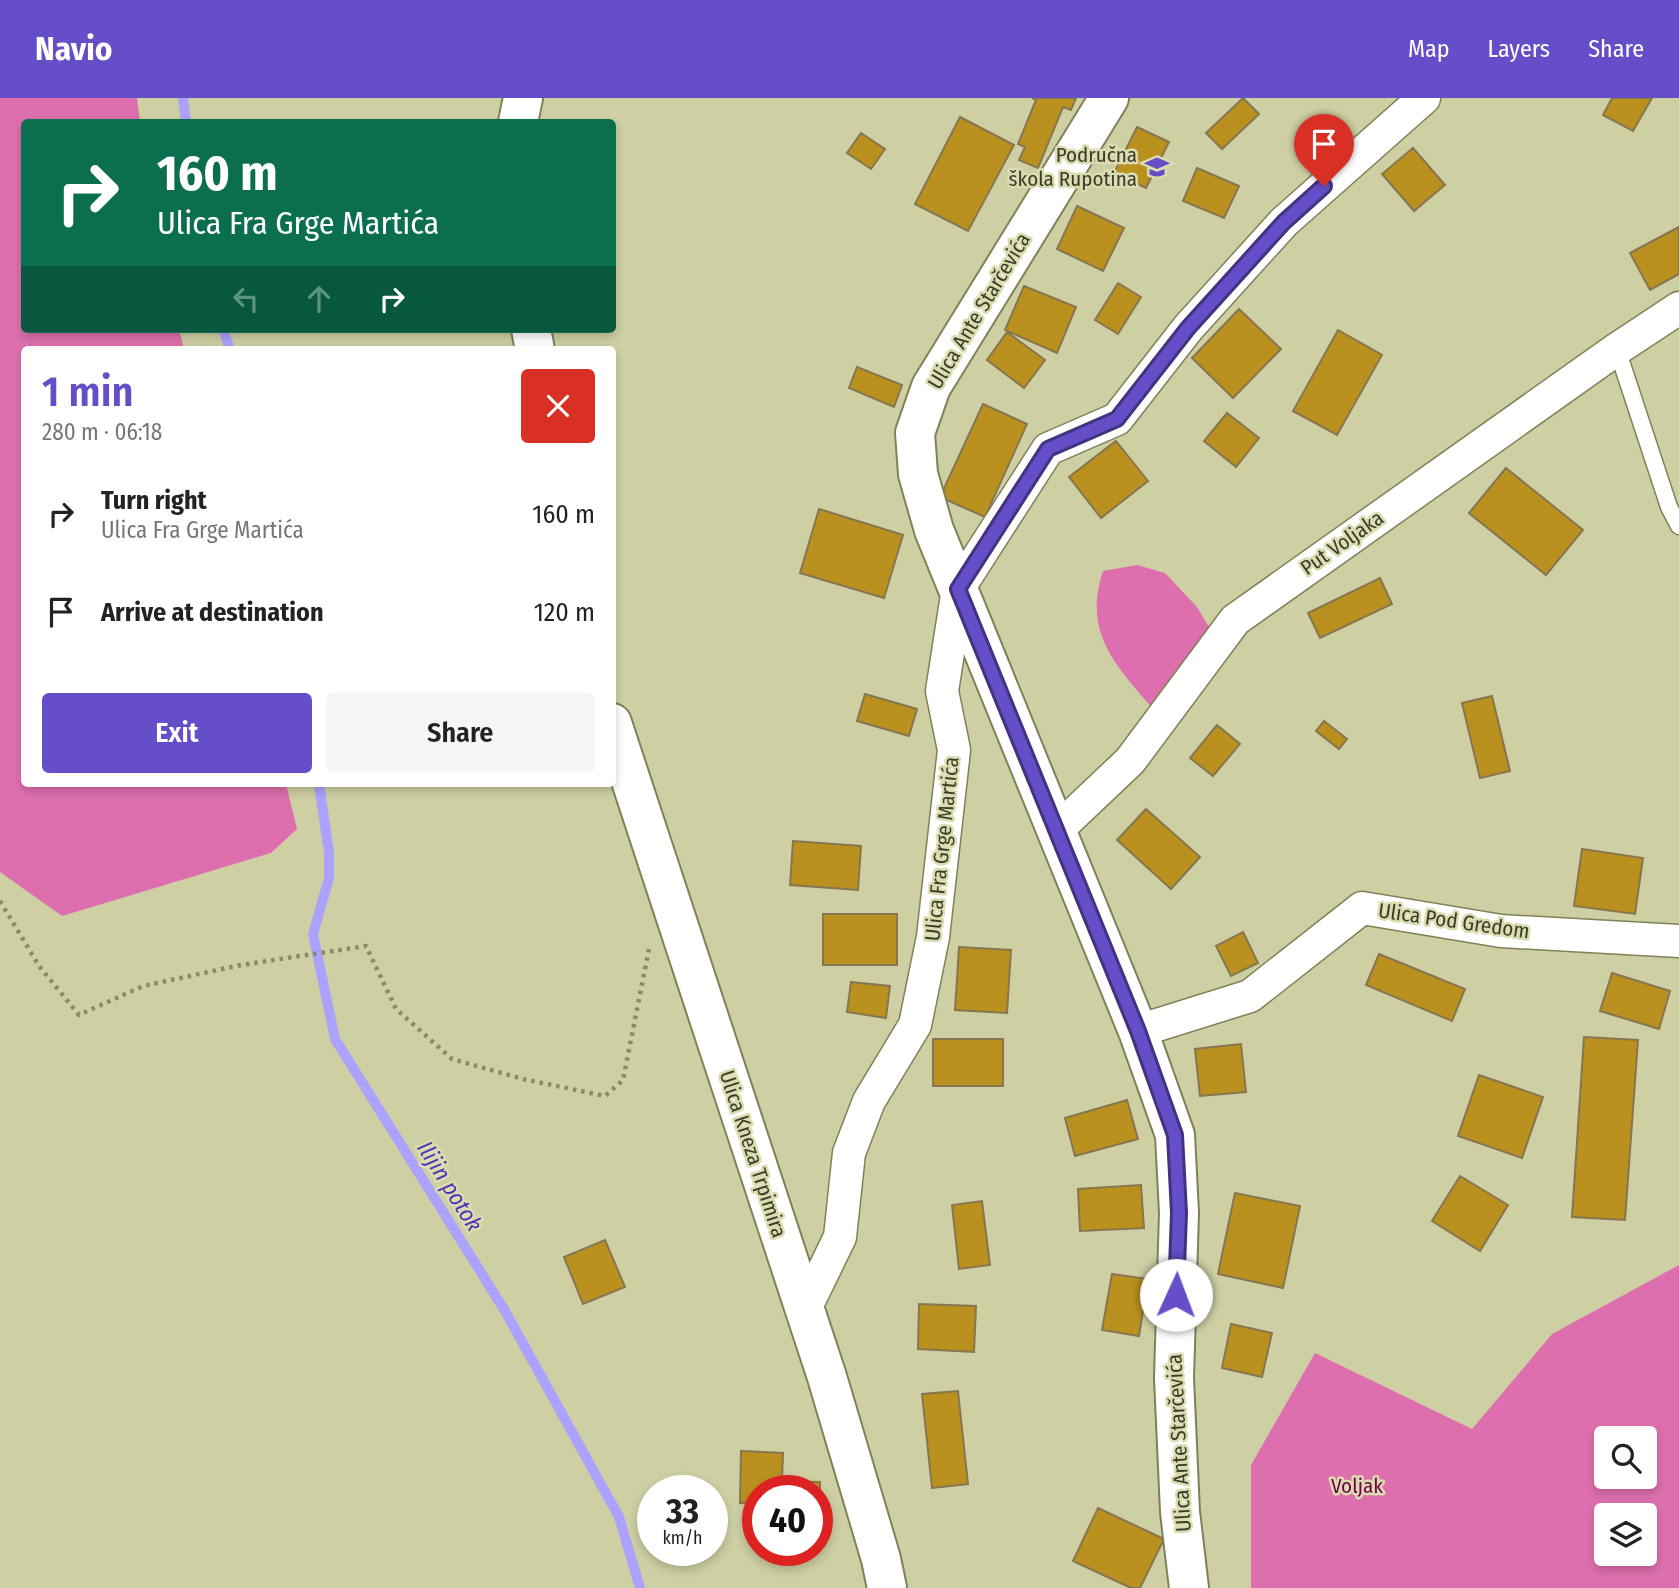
<!DOCTYPE html>
<meta charset="utf-8">
<style>
:root{--surface:#fff;--page:#f6f6f6;--text:#222;--muted:#767676;--accent:#654ec7}
body{margin:0;font-family:"Fira Sans Condensed",sans-serif;background:var(--page);color:var(--text);height:100vh;display:flex;flex-direction:column;font-size:26px;white-space:nowrap}
*{box-sizing:border-box;margin:0}
p{font-size:23px;color:var(--muted)}
.icon{flex:none;width:38px;height:38px;fill:none;stroke:currentColor;stroke-width:2;stroke-linecap:round;stroke-linejoin:round}
.map{position:relative;flex:1;overflow:hidden}
.details{position:absolute;left:21px;top:248px;width:595px;height:441px;display:flex;flex-direction:column;background:var(--surface);border-radius:7px;box-shadow:0 4px 10px #0003}
.details>*{flex:none}
.guide{position:absolute;left:21px;top:21px;width:595px;height:214px;border-radius:7px;box-shadow:0 4px 10px #0003;background:#0b6e4f;color:#fff;overflow:hidden}
.tools{position:absolute;left:1594px;top:1328px;display:grid;gap:14px}
.tools a{display:grid;place-items:center;width:63px;height:63px;border-radius:7px;background:var(--surface);box-shadow:0 4px 10px #0003;font-size:35px}
.speed{position:absolute;left:637px;top:1377px;display:flex;gap:14px;font-size:35px;font-weight:700;text-align:center}
.speed>*{display:grid;place-content:center;width:91px;height:91px;border-radius:50%;background:var(--surface);box-shadow:0 4px 10px #0003;line-height:1}
.speed small{font-size:18px;font-weight:400}
.speed .limit{border:10px solid #d22;background:#fff;color:#111}
.pin{position:absolute;display:grid;place-items:center;width:60px;height:60px;color:#fff;margin:-72px -30px;border-radius:50% 50% 50% 0;rotate:-45deg;box-shadow:0 0 7px #0007}
.pin .icon{rotate:45deg}
.me{position:absolute;width:77px;margin:-38px;rotate:2deg;stroke-linejoin:round;filter:drop-shadow(0 0 5px #0008)}
.turn{display:flex;align-items:center;gap:24px;height:147px;padding:0 21px;font-size:32px}
.turn .icon{width:91px;height:91px;stroke-width:2.5}
.turn b{display:block;font-size:49px;line-height:60px}
.lanes{display:flex;align-items:center;height:66px;padding:0 21px;background:#0003;justify-content:center;gap:35px;direction:ltr}
.lanes .off{opacity:.35}
.round{display:grid;place-items:center;flex:none;width:74px;height:74px;border-radius:7px;background:var(--page)}
.headline{display:flex;align-items:center;justify-content:space-between;height:119px;padding:0 21px}
h1{font-size:42px;font-weight:600;line-height:52px;color:var(--accent)}
.button{display:flex;gap:14px;margin-top:auto;padding:14px 21px}
.button a{flex:1;height:80px;border-radius:7px;background:var(--accent);color:#fff;font-size:28px;font-weight:600;line-height:80px;text-align:center}
.button a+a{background:var(--page);color:var(--text)}
ul{padding:0;list-style:none}
li{display:flex;align-items:center;gap:21px;height:98px;padding:0 21px}
li div{flex:1}
li b{display:block;font-size:26px}
li em{font-style:normal}
header{display:flex;align-items:center;gap:42px;box-sizing:border-box;height:98px;padding:0 35px;background:var(--accent);color:#fff}
header strong{font-size:33px}
nav{display:flex;gap:38px;margin-inline-start:auto;font-size:24px}
.map>svg:first-child{display:block}
.green{fill:#de6fae;fill-rule:evenodd}
.lines{fill:none;stroke-linecap:round;stroke-linejoin:round}
.stream{stroke:#aaa2fd;stroke-width:10}
.building{fill:#ba911f;stroke:#867650;stroke-width:2}
.lane-casing{stroke:#818058;stroke-width:19}
.street-casing{stroke:#818058;stroke-width:35}
.secondary-casing{stroke:#818058;stroke-width:42}
.path{stroke:#8a8a6b;stroke-width:4.5;stroke-dasharray:3.5 5;stroke-linecap:butt}
.lane{stroke:#fff;stroke-width:16}
.street{stroke:#fff;stroke-width:32}
.secondary{stroke:#fff;stroke-width:38}
.route-casing{stroke:#423381;stroke-width:18}
.route{stroke:#654ec7;stroke-width:12}
.labels{text-anchor:middle;dominant-baseline:central;stroke-width:5;stroke-linejoin:round;paint-order:stroke}
.poi-label{font-size:21px;fill:#3c3c2a;stroke:#dcdcb1;text-anchor:end}
.street-label{font-size:21px;fill:#3c3c2a;stroke:#dcdcb1}
.park-label{font-size:21px;fill:#71004d;stroke:#dcdcb1}
.water-label{font-size:23px;font-style:italic;fill:#5333b6;stroke:#dcdcb1}
</style>
<header>
<strong>Navio</strong>
<nav><a>Map</a><a>Layers</a><a>Share</a></nav>
</header>
<div class="map">
<svg width="1679" height="1490" viewBox="0 0 1679 1490">
<rect width="100%" height="100%" fill="#cfcfa4"/>
<!-- green -->
<path class="green" d="M 0,0 L 137,0 L 140,24 L 24,24 L 24,231 L 179,231 L 184,252 L 24,252 L 24,686 L 286,686 L 297,731 L 271,755 L 62,818 L 0,774 Z
M 1137,467 L 1165,475 L 1197,509 L 1215,539 L 1155,613 C 1117,569 1082,535 1103,473 Z
M 1679,1167 L 1679,1490 L 1251,1490 L 1251,1367 L 1315,1255 L 1472,1331 L 1552,1236 ZM 1606,1340 L 1645,1340 L 1645,1379 L 1606,1379 ZM 1606,1418 L 1645,1418 L 1645,1456 L 1606,1456 Z"/>
<g class="lines">
<!-- stream -->
<path class="stream" d="M 183,0 L 186,24
M 223,231 L 230,252
M 319,686 L 329,754 L 329,780 L 313,836 L 335,941 L 505,1213 L 619,1419 L 640,1490"/>
</g>
<!-- building -->
<path class="building" d="M 1032,0 L 1076,0 L 1071,12 L 1063,9 L 1038,70 L 1019,62 L 1025,49 L 1018,46 L 1036,2 Z
M 1243,0 L 1259,16 L 1222,51 L 1206,35 Z
M 1612,0 L 1652,0 L 1633,33 L 1603,17 Z
M 960,19 L 1014,47 L 968,133 L 915,106 Z
M 1137,29 L 1169,44 L 1146,90 L 1114,75 Z
M 861,35 L 885,51 L 871,71 L 847,55 Z
M 1413,50 L 1445,87 L 1414,113 L 1382,76 Z
M 1197,70 L 1239,88 L 1224,120 L 1183,103 Z
M 1077,108 L 1124,130 L 1103,173 L 1057,151 Z
M 1679,129 L 1679,176 L 1650,192 L 1630,155 Z
M 1118,185 L 1141,199 L 1118,236 L 1095,222 Z
M 1024,188 L 1076,209 L 1057,255 L 1005,232 Z
M 1239,211 L 1281,251 L 1233,300 L 1192,260 Z
M 1338,232 L 1382,257 L 1337,337 L 1293,313 Z
M 1007,234 L 1045,262 L 1024,290 L 987,262 Z
M 857,269 L 902,287 L 894,309 L 849,290 Z
M 983,306 L 1027,326 L 985,419 L 940,399 Z
M 1227,315 L 1259,340 L 1236,369 L 1204,343 Z
M 1116,343 L 1148,383 L 1101,420 L 1069,379 Z
M 1506,370 L 1583,432 L 1546,477 L 1469,415 Z
M 819,411 L 903,437 L 884,500 L 800,475 Z
M 1380,480 L 1392,506 L 1320,540 L 1308,515 Z
M 865,596 L 917,611 L 909,638 L 857,623 Z
M 1492,598 L 1510,673 L 1480,680 L 1462,605 Z
M 1324,623 L 1347,641 L 1339,651 L 1316,633 Z
M 1217,627 L 1240,646 L 1213,678 L 1190,660 Z
M 1146,711 L 1200,759 L 1171,791 L 1117,742 Z
M 793,743 L 861,748 L 858,792 L 790,787 Z
M 1582,751 L 1643,760 L 1635,816 L 1574,808 Z
M 823,816 L 897,816 L 897,867 L 823,867 Z
M 1243,834 L 1258,865 L 1231,878 L 1216,848 Z
M 959,849 L 1011,852 L 1007,915 L 955,912 Z
M 1379,856 L 1465,891 L 1452,923 L 1366,887 Z
M 1612,875 L 1670,893 L 1659,931 L 1600,913 Z
M 851,884 L 890,888 L 886,920 L 847,914 Z
M 1584,939 L 1638,942 L 1625,1122 L 1572,1119 Z
M 933,941 L 1003,941 L 1003,988 L 933,988 Z
M 1241,946 L 1246,994 L 1200,998 L 1195,951 Z
M 1479,977 L 1543,999 L 1522,1060 L 1458,1038 Z
M 1127,1002 L 1138,1041 L 1075,1058 L 1065,1020 Z
M 1460,1078 L 1508,1107 L 1480,1153 L 1432,1123 Z
M 1141,1087 L 1144,1130 L 1080,1133 L 1078,1091 Z
M 1235,1095 L 1300,1108 L 1283,1190 L 1218,1176 Z
M 982,1103 L 990,1167 L 959,1171 L 952,1107 Z
M 605,1142 L 625,1189 L 583,1206 L 564,1159 Z
M 1112,1176 L 1148,1181 L 1139,1238 L 1102,1232 Z
M 919,1206 L 976,1208 L 974,1254 L 918,1251 Z
M 1231,1226 L 1272,1235 L 1262,1279 L 1222,1270 Z
M 958,1293 L 968,1386 L 932,1390 L 922,1296 Z
M 741,1353 L 783,1355 L 782,1383 L 820,1384 L 820,1407 L 817,1407 L 817,1393 L 758,1393 L 758,1406 L 740,1405 Z
M 1098,1410 L 1164,1441 L 1140,1490 L 1131,1490 L 1073,1463 Z"/>
<g class="lines">
<!-- lane casing -->
<g class="lane-casing">
<path id="lane" d="M 1617,251 L 1669,409 L 1679,428"/>
</g>
<!-- street casing -->
<g class="street-casing">
<path id="street" d="M 1055,734 L 1130,663 L 1235,522 L 1617,251 L 1679,210
M 1138,933 L 1250,898 L 1362,810 L 1501,833 L 1679,843
M 805,1211 L 840,1139 L 849,1055 L 869,1003 L 915,927 L 933,839 L 954,652 L 942,593 L 958,491 L 1048,351 L 1117,321 L 1188,230 L 1284,124 L 1424,0"/>
</g>
<!-- secondary casing -->
<g class="secondary-casing">
<path id="secondary" d="M 1109,0 L 931,289 L 915,335 L 918,376 L 934,432 L 1138,933 L 1175,1037 L 1179,1115 L 1174,1280 L 1180,1414 L 1189,1490
M 518,24 L 523,0
M 531,231 L 535,252
M 612,625 L 827,1279 L 881,1461 L 887,1490"/>
</g>
<!-- path -->
<path class="path" d="M 0,803 L 39,868 L 79,917 L 143,888 L 241,867 L 366,848 L 396,911 L 452,961 L 523,981 L 605,998 L 623,982 L 649,851"/>
<!-- lane -->
<use href="#lane" class="lane"/>
<!-- street -->
<use href="#street" class="street"/>
<!-- secondary -->
<use href="#secondary" class="secondary"/>
</g>
<g class="lines">
<!-- route casing -->
<g class="route-casing">
<path id="route" d="M 1176,1197 L 1179,1115 L 1175,1037 L 1138,933 L 958,491 L 1048,351 L 1117,321 L 1188,230 L 1284,124 L 1324,88"/>
</g>
<!-- route -->
<use href="#route" class="route"/>
</g>
<!-- icons -->
<defs>
<g id="school-bare" transform="scale(1.89)"><path d="M0-5L7-2L0 1L-7-2ZM-4 1L0 2.5L4 1V4Q0 6-4 4Z" fill="#654ec7" stroke="#dcdcb1" stroke-width="2.5" paint-order="stroke"/></g>
</defs>
<g fill-rule="evenodd">
<use href="#school-bare" x="1157" y="69"/>
</g>
<g class="labels">
<!-- poi labels -->
<g class="poi-label">
<text x="1137" y="57">Područna<tspan x="1137" dy="24">škola Rupotina</tspan></text>
</g>
<!-- street labels -->
<g class="street-label">
<text transform="translate(979 213) rotate(-59)">Ulica Ante Starčevića</text>
<text transform="translate(1342 445) rotate(-35)">Put Voljaka</text>
<text transform="translate(942 751) rotate(-84)">Ulica Fra Grge Martića</text>
<text transform="translate(1454 823) rotate(8)">Ulica Pod Gredom</text>
<text transform="translate(753 1056) rotate(72)">Ulica Kneza Trpimira</text>
<text transform="translate(1179 1345) rotate(-93)">Ulica Ante Starčevića</text>
</g>
<!-- park labels -->
<g class="park-label">
<text x="1357" y="1388">Voljak</text>
</g>
<!-- water labels -->
<g class="water-label">
<text transform="translate(450 1088) rotate(58)">Ilijin potok</text>
</g>
</g>
</svg>
<div class="tools">
<a><svg class="icon" aria-label="search" viewBox="0 0 24 24"><circle cx="10" cy="10" r="6"/><path d="M15 15l6 6"/></svg></a>
<a><svg class="icon" aria-label="layers" viewBox="0 0 24 24"><path d="M12 4l9 5-9 5-9-5zM3 14l9 5 9-5"/></svg></a>
</div>
<div class="speed"><div>33<small>km/h</small></div><div class="limit">40</div></div>
<div class="pin" style="left:1324px;top:88px;background:#d93025"><svg class="icon" aria-label="arrive" viewBox="0 0 24 24"><path d="M6 21V4h12l-3 4 3 4H6"/></svg></div>
<svg class="me" style="left:1176px;top:1197px" viewBox="-20 -20 40 40"><circle r="19" fill="#fff"/><path d="M0-13L10 11 0 6-10 11z" fill="#654ec7"/></svg>
<div class="guide">
<div class="turn"><svg class="icon" aria-label="right" viewBox="0 0 24 24"><path d="M7 20v-9h11M14 6l5 5-5 5"/></svg><div><b>160 m</b>Ulica Fra Grge Martića</div></div>
<div class="lanes"><svg class="icon off" aria-label="left" viewBox="0 0 24 24"><path d="M17 20v-9H6M10 6l-5 5 5 5"/></svg><svg class="icon off" aria-label="ahead" viewBox="0 0 24 24"><path d="M12 20V5M6 11l6-6 6 6"/></svg><svg class="icon" aria-label="right" viewBox="0 0 24 24"><path d="M7 20v-9h11M14 6l5 5-5 5"/></svg></div>
</div>
<section class="details">
<div class="headline"><div><h1>1 min</h1><p>280 m · 06:18</p></div><a class="round" style="background:#d93025;color:#fff"><svg class="icon" aria-label="close" viewBox="0 0 24 24"><path d="M6 6l12 12M18 6L6 18"/></svg></a></div>
<ul>
<li><svg class="icon" aria-label="right" viewBox="0 0 24 24"><path d="M7 20v-9h11M14 6l5 5-5 5"/></svg><div><b>Turn right</b><p>Ulica Fra Grge Martića</p></div><em>160 m</em></li>
<li><svg class="icon" aria-label="arrive" viewBox="0 0 24 24"><path d="M6 21V4h12l-3 4 3 4H6"/></svg><div><b>Arrive at destination</b></div><em>120 m</em></li>
</ul>
<div class="button"><a>Exit</a><a>Share</a></div>
</section>
</div>
